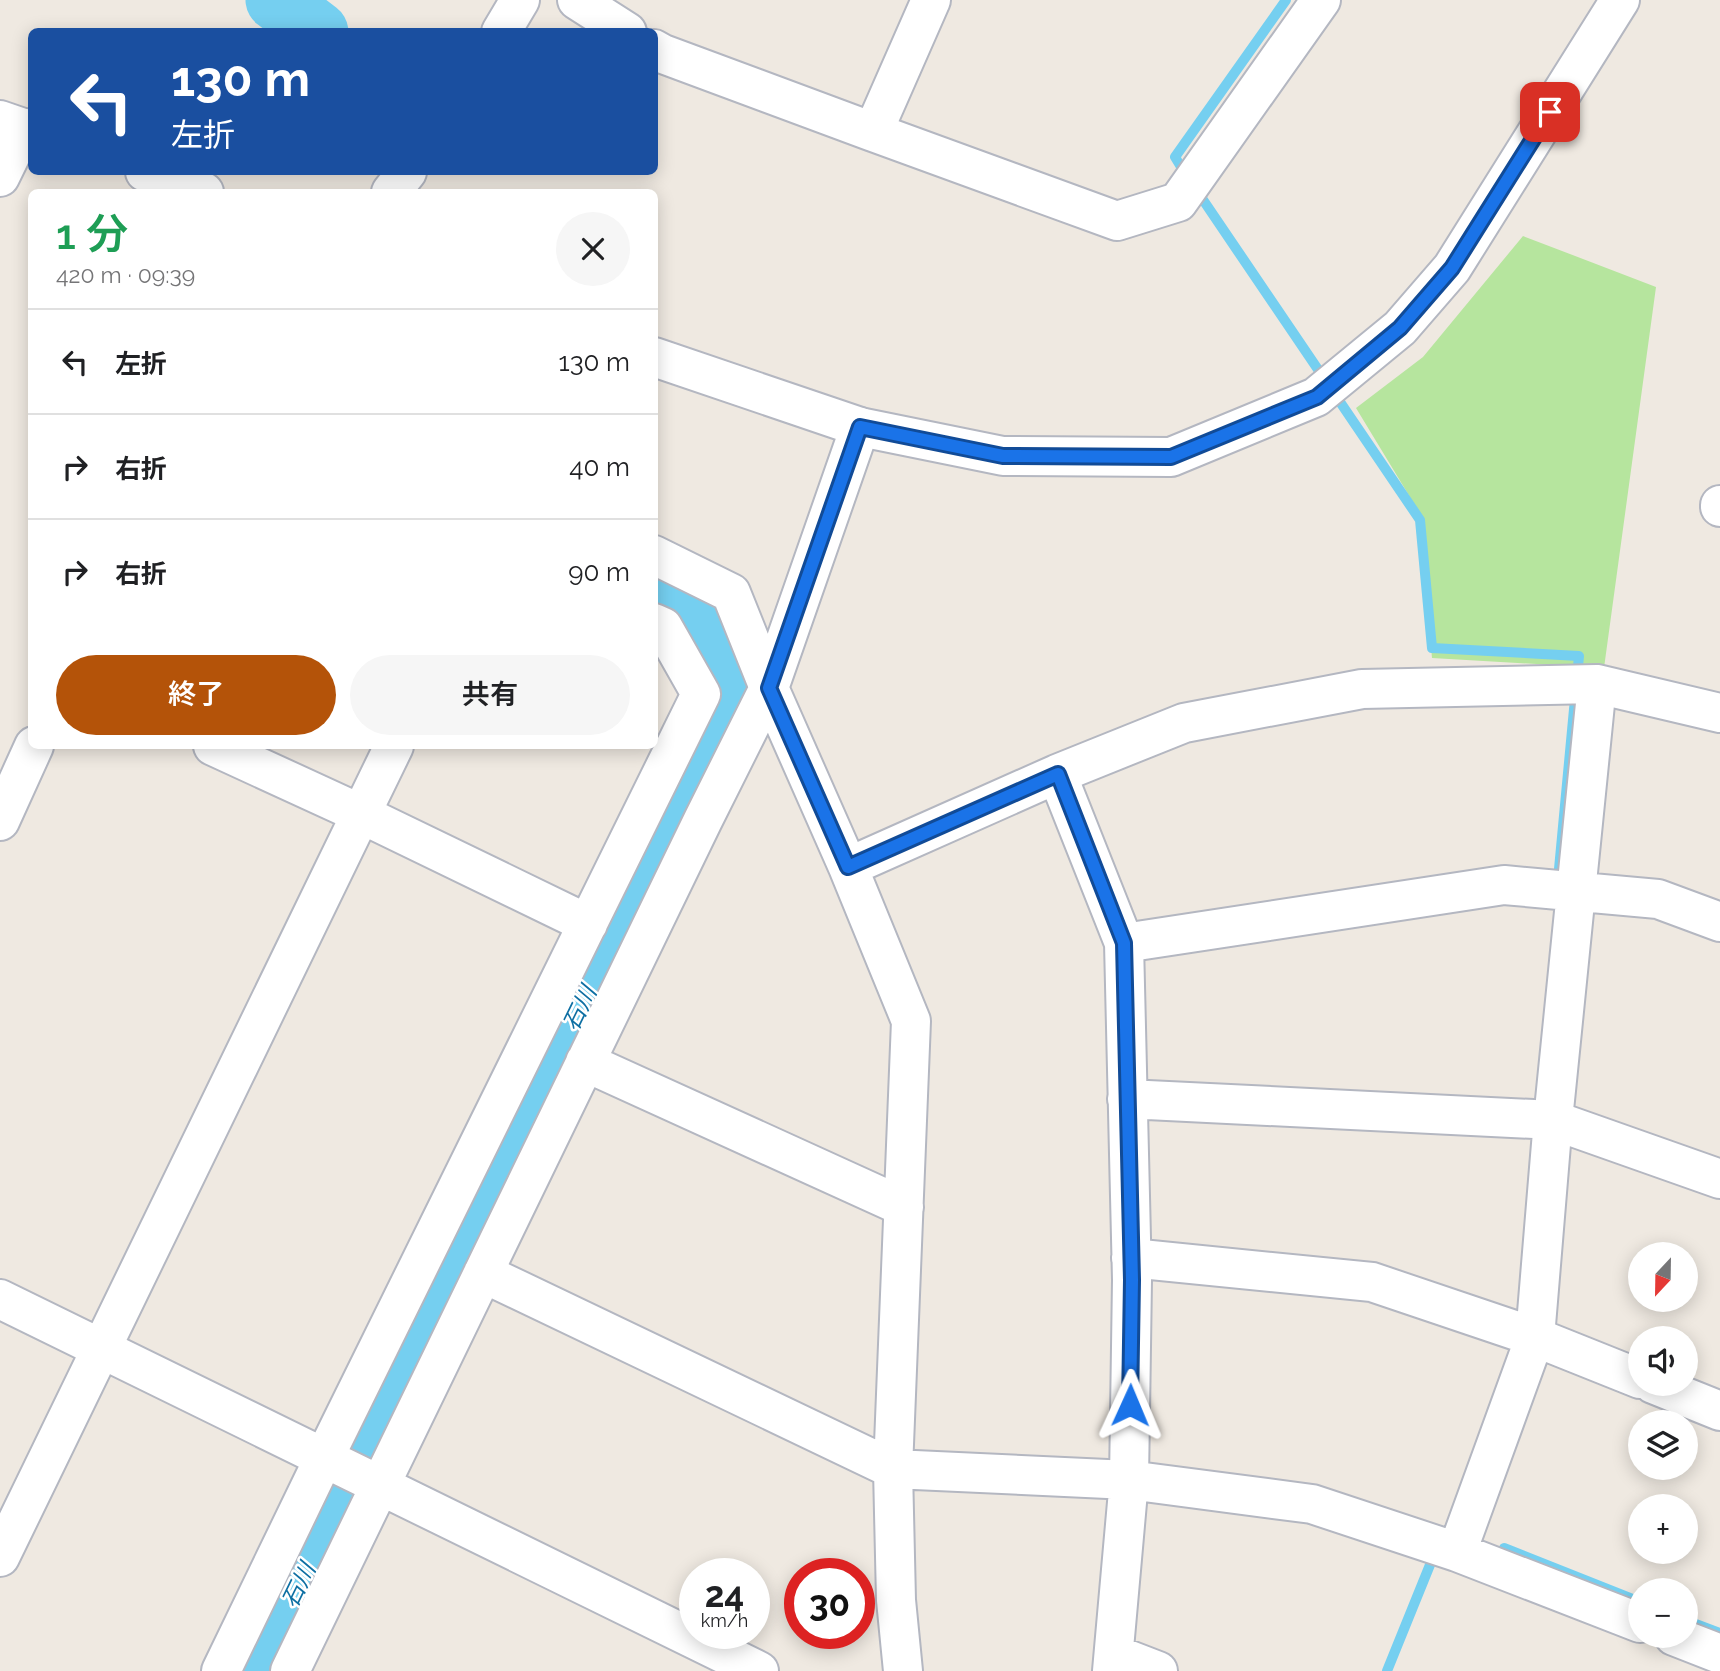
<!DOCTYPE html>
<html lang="ja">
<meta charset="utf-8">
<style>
:root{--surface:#fff;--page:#f6f6f6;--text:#202124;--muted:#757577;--line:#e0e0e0;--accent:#b45309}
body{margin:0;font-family:Raleway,"Noto Sans JP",sans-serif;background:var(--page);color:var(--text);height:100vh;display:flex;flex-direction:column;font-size:26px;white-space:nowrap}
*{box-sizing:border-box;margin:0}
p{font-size:23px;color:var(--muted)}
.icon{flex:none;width:38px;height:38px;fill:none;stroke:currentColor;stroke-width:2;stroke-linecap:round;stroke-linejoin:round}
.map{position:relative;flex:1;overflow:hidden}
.panel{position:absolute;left:28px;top:189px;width:630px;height:560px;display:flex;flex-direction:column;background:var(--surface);border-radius:10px;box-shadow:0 4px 18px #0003}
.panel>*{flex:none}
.top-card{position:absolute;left:28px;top:28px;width:630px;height:147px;border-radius:10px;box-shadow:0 4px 18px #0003;background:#1a4fa0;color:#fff;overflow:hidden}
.needle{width:46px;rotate:202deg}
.buttons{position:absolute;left:1628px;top:1242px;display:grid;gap:14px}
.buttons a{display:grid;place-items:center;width:70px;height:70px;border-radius:50%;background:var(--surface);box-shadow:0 4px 18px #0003;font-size:35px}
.speed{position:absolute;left:679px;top:1558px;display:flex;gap:14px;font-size:35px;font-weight:700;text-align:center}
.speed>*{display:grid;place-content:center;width:91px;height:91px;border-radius:50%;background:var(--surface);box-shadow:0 4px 18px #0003;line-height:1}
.speed small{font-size:18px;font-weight:400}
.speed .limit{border:10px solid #d22;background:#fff;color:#111}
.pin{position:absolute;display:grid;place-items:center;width:60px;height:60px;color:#fff;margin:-30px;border-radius:14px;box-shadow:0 4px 10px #0006}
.me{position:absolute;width:77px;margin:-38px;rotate:1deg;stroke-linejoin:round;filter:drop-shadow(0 0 5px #0008)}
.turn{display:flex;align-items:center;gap:24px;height:147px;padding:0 28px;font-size:32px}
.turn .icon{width:91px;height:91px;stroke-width:2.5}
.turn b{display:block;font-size:49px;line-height:60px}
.round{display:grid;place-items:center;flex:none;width:74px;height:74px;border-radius:37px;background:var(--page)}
.overview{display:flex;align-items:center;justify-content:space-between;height:119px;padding:0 28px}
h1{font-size:42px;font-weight:600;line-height:52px;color:#1e9e55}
.cta{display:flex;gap:14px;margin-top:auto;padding:14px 28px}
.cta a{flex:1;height:80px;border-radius:42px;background:var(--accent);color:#fff;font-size:28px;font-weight:600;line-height:80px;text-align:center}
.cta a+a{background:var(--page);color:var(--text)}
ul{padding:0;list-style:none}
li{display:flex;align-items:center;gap:21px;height:105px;padding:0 28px;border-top:2px solid var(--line)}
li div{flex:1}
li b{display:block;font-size:26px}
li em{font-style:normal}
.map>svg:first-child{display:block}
.green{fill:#b6e59e}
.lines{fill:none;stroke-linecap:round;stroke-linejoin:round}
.stream{stroke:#75cff0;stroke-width:10}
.river{stroke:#75cff0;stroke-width:61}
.minor-casing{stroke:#b4b7c1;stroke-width:42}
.tertiary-casing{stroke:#b4b7c1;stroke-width:42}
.secondary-casing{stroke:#b4b7c1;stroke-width:42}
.minor{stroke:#fff;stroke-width:38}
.tertiary{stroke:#fff;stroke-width:38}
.secondary{stroke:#fff;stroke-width:38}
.route-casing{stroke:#114b97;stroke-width:18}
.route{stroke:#1a73e8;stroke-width:12}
.labels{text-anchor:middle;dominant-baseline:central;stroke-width:5;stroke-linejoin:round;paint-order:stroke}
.water-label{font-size:23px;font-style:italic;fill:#0d6fa3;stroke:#fff}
</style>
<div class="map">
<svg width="1720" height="1671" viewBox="0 0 1720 1671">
<rect width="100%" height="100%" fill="#efe9e1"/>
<!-- green -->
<path class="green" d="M 1523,236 L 1656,287 L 1604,668 L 1432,658 L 1419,512 L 1356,408 L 1423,357 Z"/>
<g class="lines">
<!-- stream -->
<path class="stream" d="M 1186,175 L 1175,157 L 1286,0
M 1195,188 L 1420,520 L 1432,648 L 1579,656 L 1559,869
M 1504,1548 L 1640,1602
M 1685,1620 L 1720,1633
M 1387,1671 L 1436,1550"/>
<!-- river -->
<path class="river" d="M 276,0 L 318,32
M 366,1445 L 728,701 L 728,653 L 687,608 L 654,591
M 256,1671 L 340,1500"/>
<!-- minor casing -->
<g class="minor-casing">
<path id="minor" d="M 577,0 L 627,32
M 654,49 L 663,54 L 873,132 L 931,0
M 873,132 L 1117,221 L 1178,202 L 1321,0
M 0,177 L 24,128
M 1720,505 L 1720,507
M 654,555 L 731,593 L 769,688 L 848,867 L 911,1021 L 893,1469 L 896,1600 L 903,1671
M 213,746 L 361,814 L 588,924
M 1057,774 L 1124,943 L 1132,1280 L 1129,1480 L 1112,1671
M 848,867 L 1057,774 L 1184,723 L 1362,689 L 1597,684 L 1720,713
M 1124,943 L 1504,885 L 1658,899 L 1720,922
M 585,1062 L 904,1207
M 1127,1099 L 1553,1120 L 1720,1179
M 1131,1258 L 1372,1282 L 1535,1337 L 1640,1379
M 483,1273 L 893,1469 L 1129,1480 L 1312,1504 L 1457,1552 L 1640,1623
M 0,1299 L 759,1671
M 1653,1384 L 1720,1411
M 1457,1552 L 1535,1337 L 1553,1120 L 1597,684
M 0,1557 L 394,746
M 1674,1636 L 1720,1654
M 1114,1654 L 1158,1671
M 221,1671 L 324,1458 L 701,694 L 663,627 L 654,623
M 290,1671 L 703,820 L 769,688 L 860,427"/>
</g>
<!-- tertiary casing -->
<g class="tertiary-casing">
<path id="tertiary" d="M 0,120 L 32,131
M 145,172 L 204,192
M 654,357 L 860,427 L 1003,456 L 1171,457 L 1316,397 L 1400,328 L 1452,268 L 1620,0"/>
</g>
<!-- secondary casing -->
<g class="secondary-casing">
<path id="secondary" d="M 501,32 L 520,0
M 391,192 L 407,172
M 0,821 L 34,746"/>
</g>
<!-- minor -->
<use href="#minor" class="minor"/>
<!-- tertiary -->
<use href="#tertiary" class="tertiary"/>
<!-- secondary -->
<use href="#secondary" class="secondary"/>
</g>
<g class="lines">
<!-- route casing -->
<g class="route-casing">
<path id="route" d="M 1130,1405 L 1132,1280 L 1124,943 L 1058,774 L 848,867 L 769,688 L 860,427 L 1003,456 L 1171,457 L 1317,397 L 1400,328 L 1452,268 L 1550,112"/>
</g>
<!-- route -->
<use href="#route" class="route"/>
</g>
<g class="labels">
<!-- water labels -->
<g class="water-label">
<text transform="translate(579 1008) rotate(-64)">石川</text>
<text transform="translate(298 1585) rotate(-64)">石川</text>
</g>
</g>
</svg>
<div class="buttons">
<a><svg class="needle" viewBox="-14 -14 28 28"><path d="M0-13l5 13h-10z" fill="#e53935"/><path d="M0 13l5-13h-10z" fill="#757577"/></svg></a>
<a><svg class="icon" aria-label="sound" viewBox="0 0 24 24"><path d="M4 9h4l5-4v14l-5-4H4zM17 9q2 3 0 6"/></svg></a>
<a><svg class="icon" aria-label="layers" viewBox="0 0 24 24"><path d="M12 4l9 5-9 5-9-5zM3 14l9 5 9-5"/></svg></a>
<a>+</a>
<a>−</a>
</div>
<div class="speed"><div>24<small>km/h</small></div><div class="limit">30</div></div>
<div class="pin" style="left:1550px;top:112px;background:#d93025"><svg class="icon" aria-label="arrive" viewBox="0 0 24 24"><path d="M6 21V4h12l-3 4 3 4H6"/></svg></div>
<svg class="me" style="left:1130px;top:1405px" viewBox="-20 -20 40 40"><path d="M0-17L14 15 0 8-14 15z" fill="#1a73e8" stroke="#fff" stroke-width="4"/></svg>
<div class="top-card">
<div class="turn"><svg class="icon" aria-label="left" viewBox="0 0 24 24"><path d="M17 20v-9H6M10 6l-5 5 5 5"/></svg><div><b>130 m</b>左折</div></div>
</div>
<section class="panel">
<div class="overview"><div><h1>1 分</h1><p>420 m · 09:39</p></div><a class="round"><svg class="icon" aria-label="close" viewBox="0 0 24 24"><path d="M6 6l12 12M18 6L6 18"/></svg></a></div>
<ul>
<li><svg class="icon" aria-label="left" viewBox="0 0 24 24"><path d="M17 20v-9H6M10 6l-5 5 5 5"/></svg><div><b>左折</b></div><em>130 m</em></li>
<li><svg class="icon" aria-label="right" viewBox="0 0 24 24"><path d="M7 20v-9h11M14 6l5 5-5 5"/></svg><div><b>右折</b></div><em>40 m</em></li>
<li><svg class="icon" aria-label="right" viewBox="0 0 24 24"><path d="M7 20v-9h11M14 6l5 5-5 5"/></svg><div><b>右折</b></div><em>90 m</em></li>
</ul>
<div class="cta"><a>終了</a><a>共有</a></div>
</section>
</div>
